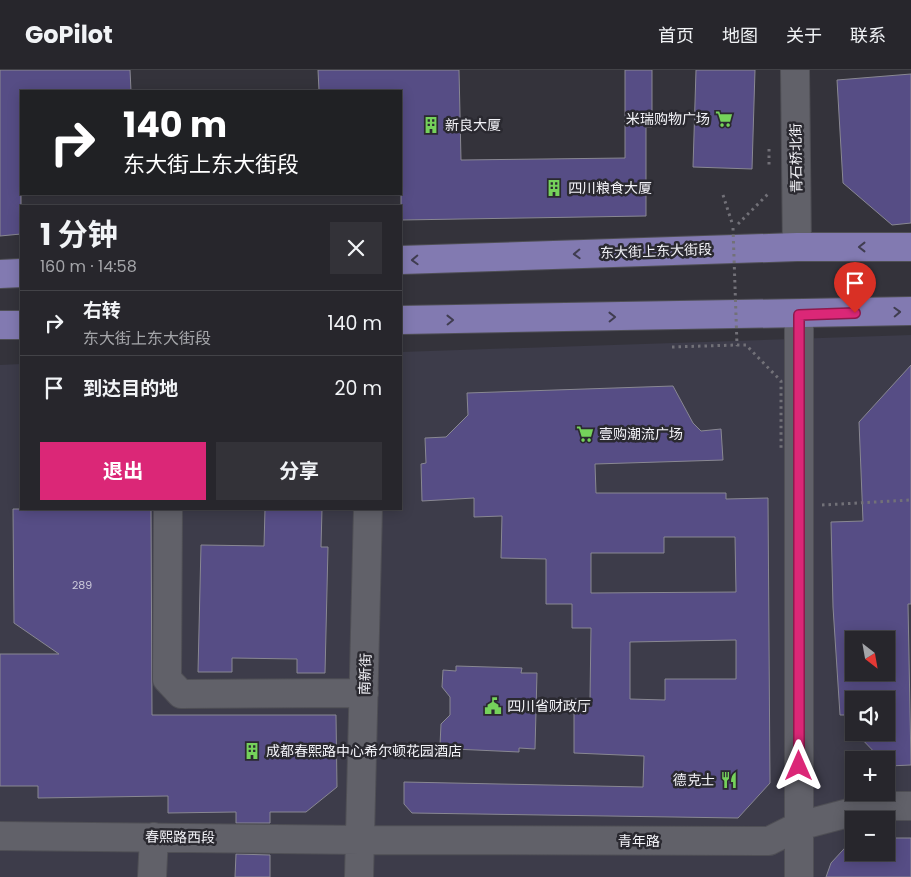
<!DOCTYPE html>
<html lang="zh">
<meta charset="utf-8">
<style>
:root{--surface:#27262c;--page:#333238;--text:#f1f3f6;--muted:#a4a5a9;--line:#434348;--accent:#db2777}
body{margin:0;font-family:Poppins,"Noto Sans SC",sans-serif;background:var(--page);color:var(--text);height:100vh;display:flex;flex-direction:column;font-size:19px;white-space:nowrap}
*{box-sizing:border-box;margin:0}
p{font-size:16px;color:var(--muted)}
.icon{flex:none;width:28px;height:28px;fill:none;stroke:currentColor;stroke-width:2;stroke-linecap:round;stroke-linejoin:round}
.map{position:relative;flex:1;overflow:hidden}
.panel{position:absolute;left:20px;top:135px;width:382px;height:305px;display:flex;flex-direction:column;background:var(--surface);border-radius:0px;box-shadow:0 2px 12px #0003,0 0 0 1px var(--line)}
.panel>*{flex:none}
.top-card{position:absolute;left:20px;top:20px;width:382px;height:105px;border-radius:0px;box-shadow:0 2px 12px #0003,0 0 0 1px var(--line);background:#202124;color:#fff;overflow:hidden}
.needle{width:32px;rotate:149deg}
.buttons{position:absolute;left:845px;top:561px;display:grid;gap:10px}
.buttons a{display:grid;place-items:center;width:50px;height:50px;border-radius:0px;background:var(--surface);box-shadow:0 2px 12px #0003,0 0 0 1px var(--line);font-size:25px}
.pin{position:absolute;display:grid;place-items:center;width:42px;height:42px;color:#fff;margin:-51px -21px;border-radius:50% 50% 50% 0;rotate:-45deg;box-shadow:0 0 5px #0007}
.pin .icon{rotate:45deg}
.me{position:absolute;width:55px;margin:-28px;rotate:0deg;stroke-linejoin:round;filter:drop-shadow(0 0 4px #0008)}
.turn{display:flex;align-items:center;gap:18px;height:105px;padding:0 20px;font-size:22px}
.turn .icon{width:65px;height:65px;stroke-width:2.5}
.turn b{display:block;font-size:35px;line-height:42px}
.round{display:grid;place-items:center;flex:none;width:52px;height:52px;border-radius:0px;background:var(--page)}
.summary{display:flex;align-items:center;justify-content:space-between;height:85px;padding:0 20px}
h1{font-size:30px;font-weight:700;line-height:38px}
.button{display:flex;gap:10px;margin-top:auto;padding:10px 20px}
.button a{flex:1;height:58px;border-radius:0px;background:var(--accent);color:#fff;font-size:20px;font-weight:700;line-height:58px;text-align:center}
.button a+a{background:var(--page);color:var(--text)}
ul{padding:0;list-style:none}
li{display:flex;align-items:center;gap:15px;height:65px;padding:0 20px;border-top:1px solid var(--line)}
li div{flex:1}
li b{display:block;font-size:19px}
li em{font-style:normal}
header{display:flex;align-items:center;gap:30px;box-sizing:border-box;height:70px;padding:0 25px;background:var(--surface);border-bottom:1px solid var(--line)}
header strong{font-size:24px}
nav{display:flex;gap:28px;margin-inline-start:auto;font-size:18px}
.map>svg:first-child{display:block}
.built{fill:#3d3c4a;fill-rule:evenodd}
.building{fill:#564d85;stroke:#898892;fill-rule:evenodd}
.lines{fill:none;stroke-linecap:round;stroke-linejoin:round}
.minor-casing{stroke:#4f4f55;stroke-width:30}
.major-casing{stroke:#4f4f55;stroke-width:30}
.path{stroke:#727178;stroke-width:3;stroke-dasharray:2.5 4;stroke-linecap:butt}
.minor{stroke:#616169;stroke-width:28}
.major{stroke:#827ab1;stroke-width:28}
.path-bridge{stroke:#727178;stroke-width:3;stroke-dasharray:2.5 4;stroke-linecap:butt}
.oneway{stroke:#403d50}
.route-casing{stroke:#8e194d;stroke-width:12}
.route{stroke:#db2777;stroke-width:9}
.labels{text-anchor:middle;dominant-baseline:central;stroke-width:5;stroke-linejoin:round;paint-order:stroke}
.number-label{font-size:11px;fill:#cccadb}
.poi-label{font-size:14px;fill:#f3f3f8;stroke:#2a2930;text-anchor:start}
.street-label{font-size:14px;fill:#f3f3f8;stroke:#2a2930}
</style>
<header>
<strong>GoPilot</strong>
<nav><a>首页</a><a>地图</a><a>关于</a><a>联系</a></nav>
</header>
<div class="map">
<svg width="911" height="807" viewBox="0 0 911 807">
<rect width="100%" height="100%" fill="#34333b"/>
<!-- built -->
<path class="built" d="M 911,265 L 911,807 L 0,807 L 0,295 L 21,294 L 21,439 L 401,439 L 401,282 ZM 854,570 L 886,570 L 886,602 L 854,602 ZM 854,630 L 886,630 L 886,662 L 854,662 ZM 854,690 L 886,690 L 886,722 L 854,722 ZM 854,750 L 886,750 L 886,782 L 854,782 Z"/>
<!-- building -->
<path class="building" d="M 0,0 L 130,0 L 131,21 L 21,21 L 21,164 L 0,166 Z
M 318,0 L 459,0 L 461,90 L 625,88 L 625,0 L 652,0 L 652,57 L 646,57 L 646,146 L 401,150 L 401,21 L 319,21 Z
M 696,0 L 755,0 L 752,99 L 693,97 Z
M 911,4 L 911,153 L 892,155 L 843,113 L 837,10 Z
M 911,295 L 911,534 L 908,534 L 911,695 L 888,696 L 886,690 L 882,690 L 855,662 L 886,662 L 886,630 L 854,630 L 854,645 L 840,645 L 833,537 L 831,452 L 863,451 L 859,352 ZM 854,570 L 886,570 L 886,602 L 854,602 Z
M 673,316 L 693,353 L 701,361 L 721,359 L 723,390 L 595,394 L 596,423 L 726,423 L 726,429 L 768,428 L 770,713 L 738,748 L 412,743 L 404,734 L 404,712 L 643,717 L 644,686 L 574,683 L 574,629 L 590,629 L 591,558 L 572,558 L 572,534 L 546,534 L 546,489 L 501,488 L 502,446 L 474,447 L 474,428 L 422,431 L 421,394 L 426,393 L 425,368 L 446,367 L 468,345 L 467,323 ZM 664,467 L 735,467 L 736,522 L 591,523 L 591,483 L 664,483 ZM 736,570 L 736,609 L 665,609 L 665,630 L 630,629 L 630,572 Z
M 13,439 L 151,439 L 152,645 L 336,645 L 337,717 L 306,742 L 270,742 L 270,753 L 236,753 L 236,742 L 168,743 L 168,726 L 38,728 L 38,716 L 0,716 L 0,584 L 59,584 L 14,553 Z
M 265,439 L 322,439 L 321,477 L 328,477 L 325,603 L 297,603 L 297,589 L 232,588 L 232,602 L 198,602 L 201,475 L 264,476 Z
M 456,596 L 522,598 L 521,603 L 537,603 L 535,679 L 519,678 L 519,682 L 454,679 L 454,676 L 440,675 L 441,654 L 450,645 L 450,627 L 442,617 L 443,600 L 456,601 Z
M 854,768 L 854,782 L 886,782 L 886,768 L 911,768 L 911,807 L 826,807 L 831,793 Z
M 236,784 L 270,785 L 270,807 L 235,807 Z"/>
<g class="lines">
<!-- minor casing -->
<g class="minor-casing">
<path id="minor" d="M 795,0 L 797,177
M 799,245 L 799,807
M 168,439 L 167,609 L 181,624 L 364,623
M 0,766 L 360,770 L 769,771 L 799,756 L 875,736 L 911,736
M 152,807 L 154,767
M 359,807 L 368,439"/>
</g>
<!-- major casing -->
<g class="major-casing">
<path id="major" d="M 401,190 L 797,177 L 911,177
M 0,204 L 21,203
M 401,250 L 911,241
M 0,255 L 21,255"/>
</g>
<!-- path -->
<path class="path" d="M 769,79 L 769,98
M 723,125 L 733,156
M 738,154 L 770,122
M 672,277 L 737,275
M 822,435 L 911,430"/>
<!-- minor -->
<use href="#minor" class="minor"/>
<!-- major -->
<use href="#major" class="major"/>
<!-- path-bridge -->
<path class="path-bridge" d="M 733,158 L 737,275 L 746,275 L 781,311 L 781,380"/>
</g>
<!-- one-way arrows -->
<defs><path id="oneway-chevron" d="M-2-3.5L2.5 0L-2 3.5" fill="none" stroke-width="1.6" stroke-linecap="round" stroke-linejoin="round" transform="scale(1.25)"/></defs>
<g class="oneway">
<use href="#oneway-chevron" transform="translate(862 177) rotate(-180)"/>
<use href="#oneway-chevron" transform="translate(577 184) rotate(178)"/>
<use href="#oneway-chevron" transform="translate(415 190) rotate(178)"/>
<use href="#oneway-chevron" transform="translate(897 242) rotate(-2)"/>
<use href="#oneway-chevron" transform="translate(612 247) rotate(-1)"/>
<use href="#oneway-chevron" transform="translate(450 250) rotate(-1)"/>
</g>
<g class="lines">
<!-- route casing -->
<g class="route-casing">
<path id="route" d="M 799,696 L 799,245 L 855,243"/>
</g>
<!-- route -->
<use href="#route" class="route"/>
</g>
<!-- icons -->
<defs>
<g id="supermarket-bare" transform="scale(1.35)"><path d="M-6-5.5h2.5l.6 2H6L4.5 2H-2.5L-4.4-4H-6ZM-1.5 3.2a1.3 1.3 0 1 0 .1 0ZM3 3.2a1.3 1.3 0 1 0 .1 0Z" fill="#75d25b" stroke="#2a2930" stroke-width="2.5" paint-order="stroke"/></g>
<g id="building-bare" transform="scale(1.35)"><path d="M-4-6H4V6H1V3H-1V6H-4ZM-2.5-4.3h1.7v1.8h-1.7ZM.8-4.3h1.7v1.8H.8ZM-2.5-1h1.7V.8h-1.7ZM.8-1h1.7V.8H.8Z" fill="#75d25b" stroke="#2a2930" stroke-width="2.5" paint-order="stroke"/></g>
<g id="civic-bare" transform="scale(1.35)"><path d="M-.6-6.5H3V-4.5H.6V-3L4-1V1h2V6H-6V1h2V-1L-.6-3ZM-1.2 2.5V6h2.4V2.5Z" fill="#75d25b" stroke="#2a2930" stroke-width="2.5" paint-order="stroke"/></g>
<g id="restaurant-bare" transform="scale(1.35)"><path d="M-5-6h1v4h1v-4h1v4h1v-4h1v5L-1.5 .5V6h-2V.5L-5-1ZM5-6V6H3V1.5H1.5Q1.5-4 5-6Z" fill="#75d25b" stroke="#2a2930" stroke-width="2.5" paint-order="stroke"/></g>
</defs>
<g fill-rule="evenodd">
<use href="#supermarket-bare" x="724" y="49"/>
<use href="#building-bare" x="431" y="55"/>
<use href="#building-bare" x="554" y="118"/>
<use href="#supermarket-bare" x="585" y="364"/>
<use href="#civic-bare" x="493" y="636"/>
<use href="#building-bare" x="252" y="681"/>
<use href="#restaurant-bare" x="729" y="710"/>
</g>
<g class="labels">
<!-- number labels -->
<g class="number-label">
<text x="82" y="515">289</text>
</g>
<!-- poi labels -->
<g class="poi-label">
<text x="710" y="49" text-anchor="end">米瑞购物广场</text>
<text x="445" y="55">新良大厦</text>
<text x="568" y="118">四川粮食大厦</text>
<text x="599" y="364">壹购潮流广场</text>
<text x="507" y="636">四川省财政厅</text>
<text x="266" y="681">成都春熙路中心希尔顿花园酒店</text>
<text x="715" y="710" text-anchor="end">德克士</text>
</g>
<!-- street labels -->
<g class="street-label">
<text transform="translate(796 88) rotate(-91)">青石桥北街</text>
<text transform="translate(656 181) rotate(-2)">东大街上东大街段</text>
<text transform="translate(365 604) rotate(-88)">南新街</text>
<text transform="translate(180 767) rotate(1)">春熙路西段</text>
<text x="639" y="771">青年路</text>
</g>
</g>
</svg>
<div class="buttons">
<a><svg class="needle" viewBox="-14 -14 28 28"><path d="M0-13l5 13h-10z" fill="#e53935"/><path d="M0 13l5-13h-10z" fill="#a4a5a9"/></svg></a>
<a><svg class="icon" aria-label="sound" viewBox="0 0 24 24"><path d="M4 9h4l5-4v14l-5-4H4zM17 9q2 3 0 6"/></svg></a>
<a>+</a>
<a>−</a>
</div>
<div class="pin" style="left:855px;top:243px;background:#d93025"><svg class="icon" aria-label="arrive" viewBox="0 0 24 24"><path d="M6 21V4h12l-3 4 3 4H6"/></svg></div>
<svg class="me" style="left:799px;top:696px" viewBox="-20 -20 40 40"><path d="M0-17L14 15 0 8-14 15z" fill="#db2777" stroke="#fff" stroke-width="4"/></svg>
<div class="top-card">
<div class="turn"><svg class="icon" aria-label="right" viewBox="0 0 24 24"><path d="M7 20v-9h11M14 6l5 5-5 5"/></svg><div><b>140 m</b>东大街上东大街段</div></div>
</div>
<section class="panel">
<div class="summary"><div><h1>1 分钟</h1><p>160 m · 14:58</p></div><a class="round"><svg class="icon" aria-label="close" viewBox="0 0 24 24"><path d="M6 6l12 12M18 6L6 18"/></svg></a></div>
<ul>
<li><svg class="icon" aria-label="right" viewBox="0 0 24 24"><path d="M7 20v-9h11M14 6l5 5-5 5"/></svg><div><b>右转</b><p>东大街上东大街段</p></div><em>140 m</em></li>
<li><svg class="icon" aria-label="arrive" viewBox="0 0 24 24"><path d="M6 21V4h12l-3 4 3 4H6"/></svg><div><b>到达目的地</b></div><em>20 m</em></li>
</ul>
<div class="button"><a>退出</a><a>分享</a></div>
</section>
</div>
